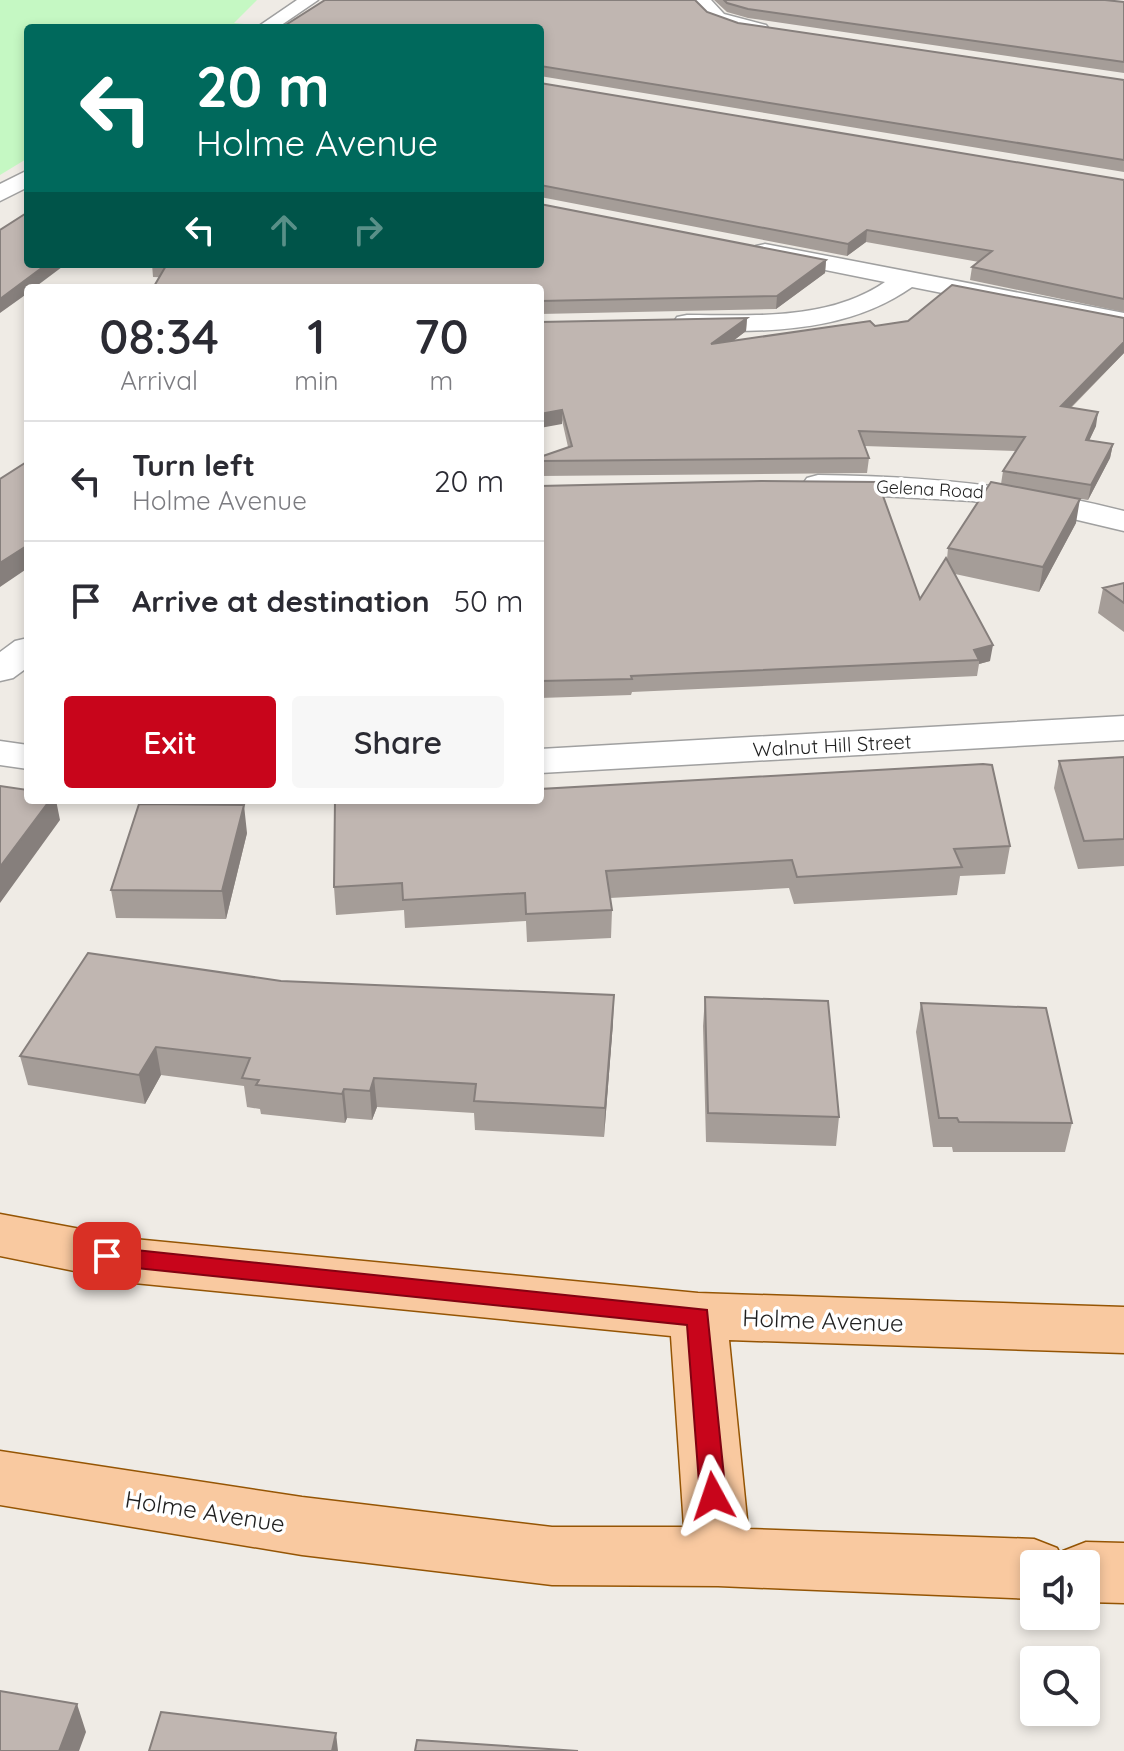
<!DOCTYPE html>
<style>
:root{--surface:#fff;--page:#f7f7f7;--text:#2b2b33;--muted:#7c7c81;--line:#e1e1e2;--accent:#c8051b}
body{margin:0;font-family:Quicksand,sans-serif;background:var(--page);color:var(--text);height:100vh;display:flex;flex-direction:column;font-size:30px;white-space:nowrap}
*{box-sizing:border-box;margin:0}
p{font-size:26px;color:var(--muted)}
.icon{flex:none;width:44px;height:44px;fill:none;stroke:currentColor;stroke-width:2;stroke-linecap:round;stroke-linejoin:round}
.map{position:relative;flex:1;overflow:hidden}
.sheet{position:absolute;left:24px;top:284px;width:520px;height:520px;display:flex;flex-direction:column;background:var(--surface);border-radius:8px;box-shadow:0 4px 12px #0003}
.sheet>*{flex:none}
.banner{position:absolute;left:24px;top:24px;width:520px;height:244px;border-radius:8px;box-shadow:0 4px 12px #0003;background:#00695c;color:#fff;overflow:hidden}
.controls{position:absolute;left:1020px;top:1550px;display:grid;gap:16px}
.controls a{display:grid;place-items:center;width:80px;height:80px;border-radius:8px;background:var(--surface);box-shadow:0 4px 12px #0003;font-size:40px}
.pin{position:absolute;display:grid;place-items:center;width:68px;height:68px;color:#fff;margin:-34px;border-radius:16px;box-shadow:0 4px 12px #0006}
.me{position:absolute;width:88px;margin:-44px;rotate:355deg;stroke-linejoin:round;filter:drop-shadow(0 0 6px #0008)}
.turn{display:flex;align-items:center;gap:28px;height:168px;padding:0 40px;font-size:36px}
.turn .icon{width:104px;height:104px;stroke-width:2.5}
.turn b{display:block;font-size:56px;line-height:68px}
.lanes{display:flex;align-items:center;height:76px;padding:0 40px;background:#0003;justify-content:center;gap:40px;direction:ltr}
.lanes .off{opacity:.35}
.eta{display:flex;justify-content:space-evenly;align-items:center;height:136px;text-align:center}
.eta b{font-size:48px;font-weight:600;line-height:56px}
.cta{display:flex;gap:16px;margin-top:auto;padding:16px 40px}
.cta a{flex:1;height:92px;border-radius:8px;background:var(--accent);color:#fff;font-size:32px;font-weight:600;line-height:92px;text-align:center}
.cta a+a{background:var(--page);color:var(--text)}
ul{padding:0;list-style:none}
li{display:flex;align-items:center;gap:24px;height:120px;padding:0 40px;border-top:2px solid var(--line)}
li div{flex:1}
li b{display:block;font-size:30px}
li em{font-style:normal}
.map>svg:first-child{display:block}
.park{fill:#c5f8c3}
.lines{fill:none;stroke-linecap:round;stroke-linejoin:round}
.minor-casing{stroke:#a0a0a0;stroke-width:3}
.major-casing{stroke:#955504;stroke-width:3}
.minor{fill:#fff;fill-rule:evenodd}
.major{fill:#f9c9a0;fill-rule:evenodd}
.wall{fill:#a59d98}
.shaded-wall{fill:#867f7c}
.building{fill:#c0b6b1;stroke:#867f7c;stroke-width:2}
.route{fill:#c8051b;stroke:#820312;stroke-width:2}
.labels{text-anchor:middle;dominant-baseline:central;stroke-width:7;stroke-linejoin:round;paint-order:stroke}
.far-street-label{font-size:18px;fill:#1f1f1f;stroke:#fff}
.street-label{font-size:20px;fill:#1f1f1f;stroke:#fff}
.near-street-label{font-size:24px;fill:#1f1f1f;stroke:#fff}
</style>
<div class="map">
<svg width="1124" height="1751" viewBox="0 0 1124 1751">
<rect width="100%" height="100%" fill="#efebe5"/>
<!-- park -->
<path class="park" d="M 0,0 L 257,0 L 234,23 L 244,24 L 238,28 L 28,28 L 28,158 L 0,175 Z"/>
<g class="lines">
<!-- minor casing -->
<g class="minor-casing">
<path id="minor" d="M 297,0 L 318,0 L 277,28 L 256,28 Z
M 693,0 L 711,0 L 724,14 L 766,25 L 769,29 L 760,34 C 734,30 705,27 693,0 Z
M 28,170 L 28,187 L 0,201 L 0,184 Z
M 765,244 L 1124,313 L 1124,329 L 912,287 C 859,324 796,331 733,331 C 715,331 695,333 677,329 L 673,323 L 677,317 L 687,315 C 753,315 828,321 885,282 L 756,256 L 753,251 L 756,246 Z
M 818,475 C 922,476 1023,485 1124,511 L 1124,531 L 1048,513 L 972,501 L 807,492 L 802,485 L 807,478 Z
M 28,638 L 28,667 L 13,678 L 0,681 L 0,652 L 15,641 Z
M 1124,716 L 1124,740 L 540,773 L 540,749 Z
M 0,741 L 28,745 L 28,769 L 0,765 Z"/>
</g>
<!-- major casing -->
<g class="major-casing">
<path id="major" d="M 0,1214 L 134,1239 L 698,1293 L 1124,1307 L 1124,1353 L 729,1340 L 748,1529 L 1034,1539 L 1057,1548 L 1061,1556 L 1063,1551 L 1086,1542 L 1124,1543 L 1124,1603 L 1086,1602 L 1086,1564 L 1034,1564 L 1034,1599 L 718,1586 L 552,1585 L 302,1555 L 0,1505 L 0,1451 L 302,1497 L 552,1527 L 684,1527 L 671,1336 L 134,1283 L 0,1256 Z"/>
</g>
<!-- minor -->
<use href="#minor" class="minor"/>
<!-- major -->
<use href="#major" class="major"/>
</g>
<!-- wall -->
<path class="wall" d="M 325,0 L 707,12 L 738,23 L 1124,80 L 1124,172 L 540,76 Z
M 714,0 L 1105,0 L 1124,2 L 1124,73 L 748,18 L 727,12 Z
M 540,83 L 1124,180 L 1124,312 L 970,280 L 972,267 L 979,262 L 866,242 L 847,256 L 540,197 Z
M 826,260 L 825,273 L 776,309 L 540,314 L 540,288 L 153,277 L 152,264 Z
M 747,318 L 746,331 L 733,341 L 875,326 L 1124,353 L 1071,408 L 1096,426 L 1089,440 L 1113,444 L 1110,458 L 1088,500 L 1050,494 L 1076,523 L 1039,592 L 955,574 L 990,661 L 979,664 L 977,676 L 632,692 L 631,695 L 540,698 L 540,486 L 920,599 L 947,559 L 948,548 L 1001,484 L 1003,471 L 1016,451 L 864,446 L 869,458 L 867,473 L 540,476 L 540,461 L 568,447 L 540,322 Z
M 1124,583 L 1124,632 L 1098,613 L 1103,588 Z
M 1124,757 L 1124,866 L 1078,869 L 1054,788 L 1059,761 Z
M 247,833 L 226,919 L 116,918 L 111,890 Z
M 1010,846 L 1005,874 L 960,876 L 957,895 L 794,904 L 789,888 L 610,898 L 612,910 L 611,938 L 527,942 L 526,921 L 405,928 L 404,910 L 336,915 L 334,887 Z
M 281,981 L 613,1023 L 604,1137 L 475,1130 L 474,1113 L 377,1107 L 372,1120 L 347,1118 L 345,1123 L 261,1114 L 260,1109 L 247,1107 L 244,1086 L 161,1075 L 145,1104 L 28,1085 L 20,1056 Z
M 705,997 L 839,1117 L 836,1146 L 706,1142 L 703,1026 Z
M 921,1003 L 1072,1123 L 1065,1152 L 953,1152 L 952,1147 L 933,1147 L 916,1032 Z"/>
<!-- shaded-wall -->
<path class="shaded-wall" d="M 867,230 L 866,242 L 847,256 L 848,244 Z
M 826,260 L 825,273 L 776,309 L 777,296 Z
M 47,264 L 66,264 L 34,288 L 28,288 L 28,293 L 0,313 L 0,299 Z
M 747,318 L 746,331 L 711,358 L 711,344 Z
M 1124,342 L 1124,353 L 1058,420 L 1061,406 Z
M 562,410 L 562,424 L 540,428 L 540,414 Z
M 1098,412 L 1096,426 L 1083,454 L 1086,440 Z
M 1113,444 L 1110,458 L 1088,500 L 1091,485 Z
M 1080,499 L 1076,523 L 1039,592 L 1043,567 Z
M 28,545 L 28,568 L 0,587 L 0,563 Z
M 993,645 L 990,661 L 979,664 L 979,660 L 974,650 Z
M 50,800 L 56,800 L 60,820 L 0,903 L 0,867 Z
M 244,805 L 247,833 L 226,919 L 222,891 Z
M 614,995 L 613,1023 L 604,1137 L 605,1108 Z
M 156,1047 L 161,1075 L 145,1104 L 139,1075 Z
M 374,1078 L 377,1107 L 372,1120 L 370,1091 Z
M 344,1089 L 347,1118 L 345,1123 L 342,1094 Z
M 77,1704 L 86,1732 L 79,1751 L 59,1751 Z
M 336,1733 L 338,1751 L 332,1751 Z"/>
<!-- building -->
<path class="building" d="M 325,0 L 695,0 L 707,12 L 738,23 L 1124,80 L 1124,160 L 540,66 L 540,28 L 281,28 Z
M 724,0 L 1105,0 L 1124,2 L 1124,62 L 748,9 L 727,3 Z
M 540,83 L 1124,180 L 1124,299 L 972,267 L 992,251 L 867,230 L 848,244 L 540,185 Z
M 540,204 L 826,260 L 777,296 L 540,301 L 540,288 L 153,288 L 167,264 L 540,264 Z
M 28,212 L 28,264 L 47,264 L 0,299 L 0,230 Z
M 952,285 L 1124,318 L 1124,342 L 1061,406 L 1098,412 L 1086,440 L 1113,444 L 1091,485 L 1003,471 L 1025,437 L 859,431 L 869,458 L 540,461 L 540,457 L 572,446 L 562,410 L 540,414 L 540,322 L 747,318 L 711,344 L 870,321 L 875,326 L 908,321 Z
M 28,461 L 28,545 L 0,563 L 0,479 Z
M 761,481 L 878,482 L 920,599 L 946,558 L 993,645 L 974,650 L 979,660 L 631,676 L 632,679 L 540,681 L 540,486 Z
M 991,482 L 1080,499 L 1043,567 L 948,548 Z
M 1124,583 L 1124,603 L 1103,588 Z
M 1124,757 L 1124,839 L 1084,841 L 1059,761 Z
M 983,764 L 992,765 L 1010,846 L 954,849 L 962,867 L 797,877 L 792,860 L 606,871 L 612,910 L 526,914 L 525,893 L 403,900 L 402,883 L 334,887 L 335,800 L 540,800 L 540,789 Z
M 0,786 L 28,790 L 28,800 L 50,800 L 0,867 Z
M 139,804 L 244,805 L 222,891 L 111,890 Z
M 88,953 L 281,981 L 614,995 L 605,1108 L 474,1101 L 476,1084 L 374,1078 L 370,1091 L 344,1089 L 342,1094 L 256,1085 L 259,1080 L 242,1078 L 250,1058 L 156,1047 L 139,1075 L 20,1056 Z
M 705,997 L 828,1001 L 839,1117 L 708,1113 Z
M 921,1003 L 1046,1008 L 1072,1123 L 959,1122 L 957,1118 L 939,1118 Z
M 0,1691 L 77,1704 L 59,1751 L 0,1751 Z
M 161,1712 L 336,1733 L 332,1751 L 149,1751 Z
M 417,1740 L 578,1751 L 415,1751 Z"/>
<!-- route -->
<path class="route" d="M 107,1247 L 707,1310 L 726,1496 L 723,1505 L 713,1508 L 704,1505 L 700,1496 L 687,1325 L 107,1265 L 99,1263 L 96,1256 L 99,1250 Z"/>
<g class="labels">
<!-- far-street labels -->
<g class="far-street-label">
<text transform="translate(930 489) rotate(3)">Gelena Road</text>
</g>
<!-- street labels -->
<g class="street-label">
<text transform="translate(832 745) rotate(-3)">Walnut Hill Street</text>
</g>
<!-- near-street labels -->
<g class="near-street-label">
<text transform="translate(823 1320) rotate(2)">Holme Avenue</text>
<text transform="translate(205 1511) rotate(9)">Holme Avenue</text>
</g>
</g>
</svg>
<div class="controls">
<a><svg class="icon" aria-label="sound" viewBox="0 0 24 24"><path d="M4 9h4l5-4v14l-5-4H4zM17 9q2 3 0 6"/></svg></a>
<a><svg class="icon" aria-label="search" viewBox="0 0 24 24"><circle cx="10" cy="10" r="6"/><path d="M15 15l6 6"/></svg></a>
</div>
<div class="pin" style="left:107px;top:1256px;background:#d93025"><svg class="icon" aria-label="arrive" viewBox="0 0 24 24"><path d="M6 21V4h12l-3 4 3 4H6"/></svg></div>
<svg class="me" style="left:713px;top:1496px" viewBox="-20 -20 40 40"><path d="M0-17L14 15 0 8-14 15z" fill="#c8051b" stroke="#fff" stroke-width="4"/></svg>
<div class="banner">
<div class="turn"><svg class="icon" aria-label="left" viewBox="0 0 24 24"><path d="M17 20v-9H6M10 6l-5 5 5 5"/></svg><div><b>20 m</b>Holme Avenue</div></div>
<div class="lanes"><svg class="icon" aria-label="left" viewBox="0 0 24 24"><path d="M17 20v-9H6M10 6l-5 5 5 5"/></svg><svg class="icon off" aria-label="ahead" viewBox="0 0 24 24"><path d="M12 20V5M6 11l6-6 6 6"/></svg><svg class="icon off" aria-label="right" viewBox="0 0 24 24"><path d="M7 20v-9h11M14 6l5 5-5 5"/></svg></div>
</div>
<section class="sheet">
<div class="eta">
<div><b>08:34</b><p>Arrival</p></div>
<div><b>1</b><p>min</p></div>
<div><b>70</b><p>m</p></div>
</div>
<ul>
<li><svg class="icon" aria-label="left" viewBox="0 0 24 24"><path d="M17 20v-9H6M10 6l-5 5 5 5"/></svg><div><b>Turn left</b><p>Holme Avenue</p></div><em>20 m</em></li>
<li><svg class="icon" aria-label="arrive" viewBox="0 0 24 24"><path d="M6 21V4h12l-3 4 3 4H6"/></svg><div><b>Arrive at destination</b></div><em>50 m</em></li>
</ul>
<div class="cta"><a>Exit</a><a>Share</a></div>
</section>
</div>
